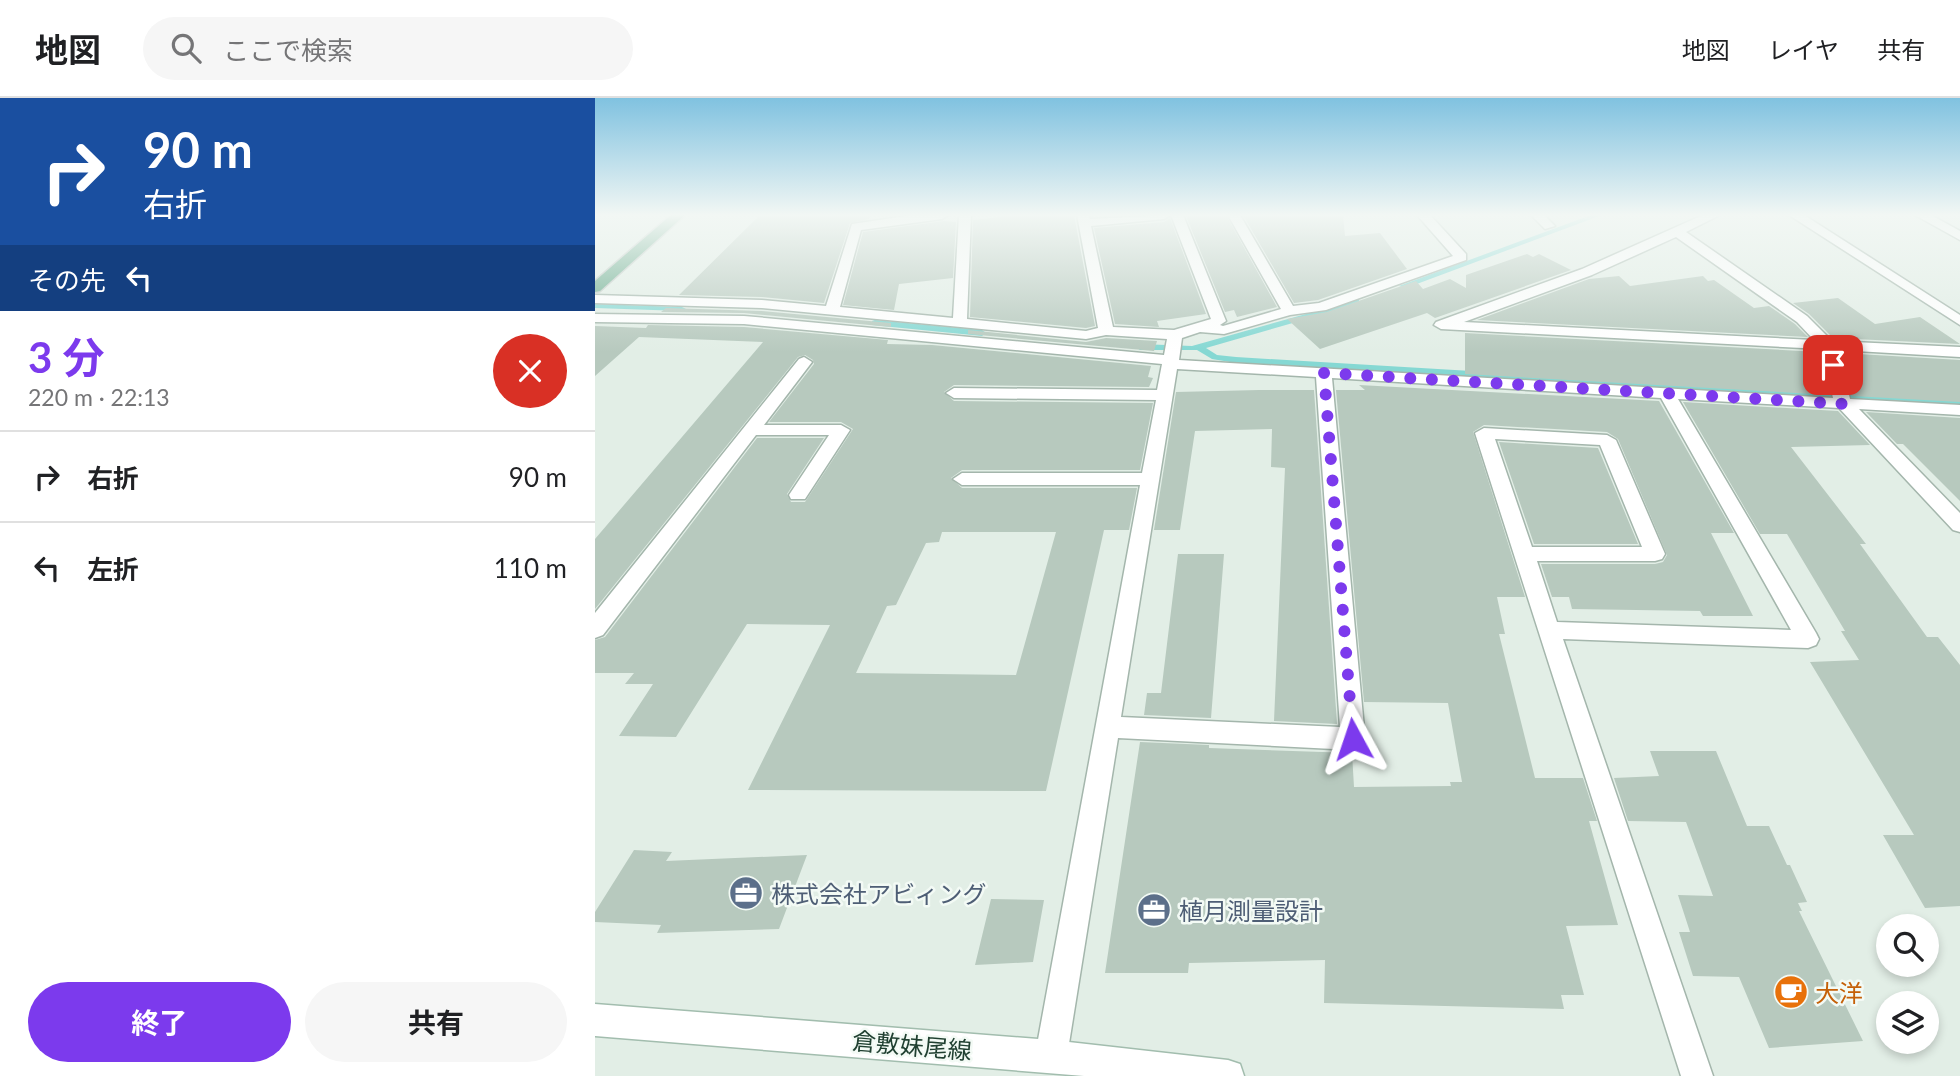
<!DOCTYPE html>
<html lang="ja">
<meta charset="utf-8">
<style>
:root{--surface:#fff;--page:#f6f6f6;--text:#202124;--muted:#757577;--line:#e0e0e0;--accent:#7c3aed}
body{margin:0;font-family:Lato,"Noto Sans JP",sans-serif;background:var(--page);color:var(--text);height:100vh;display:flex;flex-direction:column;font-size:26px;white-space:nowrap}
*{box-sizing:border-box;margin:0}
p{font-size:23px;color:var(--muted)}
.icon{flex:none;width:38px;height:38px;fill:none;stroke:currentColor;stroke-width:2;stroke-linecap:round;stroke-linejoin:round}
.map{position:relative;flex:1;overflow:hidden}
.side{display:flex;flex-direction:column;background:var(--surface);width:595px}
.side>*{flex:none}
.guide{background:#1a4fa0;color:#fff;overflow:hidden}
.fabs{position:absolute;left:1281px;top:816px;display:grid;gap:14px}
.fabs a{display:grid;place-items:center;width:63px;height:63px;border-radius:50%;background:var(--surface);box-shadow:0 4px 10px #0003;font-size:35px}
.pin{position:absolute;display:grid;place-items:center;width:60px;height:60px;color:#fff;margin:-30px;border-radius:14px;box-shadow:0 4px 10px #0006}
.me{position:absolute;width:77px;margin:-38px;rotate:355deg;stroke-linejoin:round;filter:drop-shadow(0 0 5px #0008)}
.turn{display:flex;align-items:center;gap:24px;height:147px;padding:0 28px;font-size:32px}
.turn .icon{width:91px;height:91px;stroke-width:2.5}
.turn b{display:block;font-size:49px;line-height:60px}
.then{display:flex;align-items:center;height:66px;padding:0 28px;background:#0003;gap:14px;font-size:26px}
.round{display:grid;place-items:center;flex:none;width:74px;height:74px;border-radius:37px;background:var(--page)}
.summary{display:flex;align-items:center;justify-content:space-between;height:119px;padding:0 28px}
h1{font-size:42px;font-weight:700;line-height:52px;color:var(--accent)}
.primary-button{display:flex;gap:14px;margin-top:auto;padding:14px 28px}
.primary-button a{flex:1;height:80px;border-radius:42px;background:var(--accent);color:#fff;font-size:28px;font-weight:700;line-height:80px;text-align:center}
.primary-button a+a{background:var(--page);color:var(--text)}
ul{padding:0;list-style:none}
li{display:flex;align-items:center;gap:21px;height:91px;padding:0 28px;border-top:2px solid var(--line)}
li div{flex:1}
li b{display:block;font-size:26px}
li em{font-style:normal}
header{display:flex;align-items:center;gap:42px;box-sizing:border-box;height:98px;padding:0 35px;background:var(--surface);border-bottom:2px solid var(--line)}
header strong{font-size:33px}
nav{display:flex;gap:38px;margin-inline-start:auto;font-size:24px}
.search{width:490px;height:63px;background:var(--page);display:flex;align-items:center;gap:18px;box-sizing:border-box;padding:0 24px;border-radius:38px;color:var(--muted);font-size:26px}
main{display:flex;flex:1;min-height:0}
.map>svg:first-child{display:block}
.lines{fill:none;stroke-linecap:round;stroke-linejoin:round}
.stream{fill:#85d8d3;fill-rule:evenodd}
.building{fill:#b7c9be;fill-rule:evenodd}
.street-casing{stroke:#a4b6ac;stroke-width:3}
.secondary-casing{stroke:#a2bdae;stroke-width:3}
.primary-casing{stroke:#c1cac5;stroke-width:3}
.street{fill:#fff;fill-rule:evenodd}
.secondary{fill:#fff;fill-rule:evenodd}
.primary{fill:#62a787;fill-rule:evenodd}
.route{stroke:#7c3aed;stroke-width:12;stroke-dasharray:0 21.6}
.labels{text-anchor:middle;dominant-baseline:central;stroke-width:5;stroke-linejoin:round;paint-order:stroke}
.near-service-label{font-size:24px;fill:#4e5e75;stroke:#f3faf5;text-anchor:start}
.near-food-label{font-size:24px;fill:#c56008;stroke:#f3faf5;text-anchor:start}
.near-street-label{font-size:24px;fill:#204031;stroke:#f3faf5}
</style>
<header>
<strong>地図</strong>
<div class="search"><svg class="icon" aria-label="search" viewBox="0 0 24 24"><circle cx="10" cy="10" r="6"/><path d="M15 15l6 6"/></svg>ここで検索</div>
<nav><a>地図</a><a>レイヤ</a><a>共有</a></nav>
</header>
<main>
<section class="side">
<div class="guide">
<div class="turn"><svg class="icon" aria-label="right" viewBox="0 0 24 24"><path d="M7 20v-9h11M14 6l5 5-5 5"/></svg><div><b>90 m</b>右折</div></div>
<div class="then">その先<svg class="icon" aria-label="left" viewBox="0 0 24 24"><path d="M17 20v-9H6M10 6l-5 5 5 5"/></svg></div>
</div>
<div class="summary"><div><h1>3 分</h1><p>220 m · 22:13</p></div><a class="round" style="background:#d93025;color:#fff"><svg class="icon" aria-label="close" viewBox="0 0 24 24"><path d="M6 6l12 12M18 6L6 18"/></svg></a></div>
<ul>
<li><svg class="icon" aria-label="right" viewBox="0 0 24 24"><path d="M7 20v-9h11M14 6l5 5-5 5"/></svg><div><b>右折</b></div><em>90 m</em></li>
<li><svg class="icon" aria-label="left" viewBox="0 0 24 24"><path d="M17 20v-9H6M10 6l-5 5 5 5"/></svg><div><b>左折</b></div><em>110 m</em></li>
</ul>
<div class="primary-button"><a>終了</a><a>共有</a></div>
</section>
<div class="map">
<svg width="1365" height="978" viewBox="0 0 1365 978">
<rect width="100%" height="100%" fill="#e2eee6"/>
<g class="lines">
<!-- stream -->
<path class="stream" d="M 996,117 L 1007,117 L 811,190 L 804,188 Z
M 761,202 L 764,202 L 764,206 L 611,250 L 622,257 L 641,259 L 1365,302 L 1365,308 L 641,265 L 617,261 L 602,252 L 545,252 L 541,249 L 545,246 L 597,248 Z
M 0,206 L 87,209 L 91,211 L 87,213 L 0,210 Z
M 280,222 L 387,232 L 391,235 L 387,238 L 277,227 L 277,223 Z"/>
</g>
<!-- building -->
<path class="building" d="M 165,117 L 275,117 L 274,121 L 255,125 L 229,205 L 167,199 L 84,197 Z
M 422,117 L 479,117 L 500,228 L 491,230 L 375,219 L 378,122 Z
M 598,117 L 631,117 L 682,209 L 642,219 L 639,212 L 630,214 L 591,118 Z
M 648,117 L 748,117 L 750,138 L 785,135 L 812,171 L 723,202 L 699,205 Z
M 575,120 L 611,216 L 562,223 L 564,229 L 520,226 L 499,130 L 569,124 Z
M 349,123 L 361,124 L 358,180 L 304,186 L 299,212 L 248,207 L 268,134 Z
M 932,156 L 938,159 L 944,156 L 976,172 L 840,220 L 832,215 L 725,251 L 692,221 L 732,214 L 821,183 L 828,191 L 855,181 L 871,190 L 871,177 Z
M 1024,178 L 1035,188 L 1108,178 L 1113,183 L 1119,182 L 1159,210 L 1174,208 L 1200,226 L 1213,239 L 882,222 L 994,181 Z
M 1243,200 L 1280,226 L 1325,219 L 1365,246 L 1238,240 L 1214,216 L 1198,205 Z
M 71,210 L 167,213 L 296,225 L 296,229 L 149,215 L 66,214 Z
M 53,227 L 149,229 L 293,242 L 292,246 L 337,247 L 556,268 L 553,279 L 558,280 L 554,289 L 359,287 L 349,294 L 359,303 L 558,305 L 545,372 L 367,372 L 356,380 L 367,390 L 542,390 L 534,432 L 509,432 L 451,693 L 153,692 L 235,527 L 152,526 L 81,639 L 24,638 L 58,586 L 30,586 L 39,575 L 0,575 L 0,542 L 10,539 L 162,340 L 229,340 L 192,396 L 196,404 L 210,404 L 258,331 L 246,324 L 174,324 L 219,266 L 218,262 L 210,257 L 203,259 L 0,511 L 0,441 L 168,244 L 44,239 L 0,278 L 0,228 L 51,230 ZM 347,434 L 461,434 L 421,577 L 261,575 L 292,508 L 301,507 L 331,445 L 344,444 Z
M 373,232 L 491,244 L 511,240 L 562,243 L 559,253 L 373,236 Z
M 870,235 L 1225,254 L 1235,297 L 870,276 Z
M 1246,255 L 1365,262 L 1365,304 L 1257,298 Z
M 764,287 L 1064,303 L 1139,435 L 1116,435 L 1158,518 L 1108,518 L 1105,513 L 977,511 L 974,499 L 957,499 L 946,466 L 1060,466 L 1068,464 L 1072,457 L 1023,341 L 1012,334 L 889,327 L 878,334 L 930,499 L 902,499 L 910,536 L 904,536 L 940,680 L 988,680 L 1002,723 L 994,723 L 1023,827 L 971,828 L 989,897 L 966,897 L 969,911 L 729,905 L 730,862 L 594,865 L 593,875 L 510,875 L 545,644 L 614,647 L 614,650 L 757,655 L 759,689 L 856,688 L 855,684 L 867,684 L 853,605 L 769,604 L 741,292 L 770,292 Z
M 664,292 L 719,292 L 742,626 L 679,623 L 690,370 L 676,369 L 677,331 L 600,333 L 585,432 L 559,432 L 581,294 Z
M 1088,304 L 1243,313 L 1275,347 L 1196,349 L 1271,446 L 1265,446 L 1332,539 L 1343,539 L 1365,567 L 1365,808 L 1330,810 L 1288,737 L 1319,737 L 1215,564 L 1264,562 L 1246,533 L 1250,533 L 1192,436 L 1165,436 Z
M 1271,314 L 1365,320 L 1365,403 L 1308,346 L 1302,346 Z
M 904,344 L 1003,350 L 1043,446 L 939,446 Z
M 583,456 L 629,456 L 616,620 L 549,617 L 552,595 L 566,595 Z
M 1055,653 L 1121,653 L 1152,728 L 1174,728 L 1192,767 L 1195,767 L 1212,804 L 1203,805 L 1207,813 L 1204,813 L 1268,943 L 1174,950 L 1144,879 L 1098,878 L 1084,834 L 1095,834 L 1083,797 L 1118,798 L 1091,724 L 1033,723 L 1019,680 L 1064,678 Z
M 39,752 L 77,754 L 71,763 L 212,757 L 184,831 L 62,835 L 66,827 L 0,824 L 0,814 Z
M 396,801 L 449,802 L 438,864 L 380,867 Z"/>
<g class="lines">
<!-- street casing -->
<g class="street-casing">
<path id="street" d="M 318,117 L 353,117 L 347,121 L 266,132 L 245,209 L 358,220 L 364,117 L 376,117 L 372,221 L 491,233 L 503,230 L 482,117 L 494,117 L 495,121 L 575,117 L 569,121 L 496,128 L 518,229 L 579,232 L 616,221 L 576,117 L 588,117 L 631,223 L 625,227 L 628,228 L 686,211 L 633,117 L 645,117 L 698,208 L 724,205 L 858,158 L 822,117 L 835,117 L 871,156 L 871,162 L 731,212 L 695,217 L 629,236 L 605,234 L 587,240 L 584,262 L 1238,300 L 1227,251 L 846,231 L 839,227 L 841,224 L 987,171 L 1108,117 L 1125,117 L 1091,134 L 1212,218 L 1237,243 L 1365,249 L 1365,259 L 1243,252 L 1255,301 L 1365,307 L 1365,317 L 1264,311 L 1365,415 L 1365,434 L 1358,432 L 1244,310 L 1083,301 L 1221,535 L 1224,541 L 1221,547 L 1213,550 L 968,541 L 1118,978 L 1086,978 L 880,335 L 889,330 L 1012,337 L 1021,342 L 1070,456 L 1067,461 L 1060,463 L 942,463 L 962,524 L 1196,532 L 1066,300 L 737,280 L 770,641 L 767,649 L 758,652 L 523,640 L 472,958 L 467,969 L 456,974 L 445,969 L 440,958 L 545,387 L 367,387 L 358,381 L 367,375 L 547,375 L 561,302 L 359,300 L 351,295 L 359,290 L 562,292 L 567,266 L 149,226 L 0,224 L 0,216 L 149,218 L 569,257 L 572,241 L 511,237 L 491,241 L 167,210 L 0,205 L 0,197 L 167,202 L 231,208 L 257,126 ZM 1081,139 L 1202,224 L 1219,242 L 869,224 L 997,177 ZM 582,271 L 721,279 L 745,629 L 526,619 ZM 900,341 L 1005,347 L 1047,449 L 937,449 Z
M 936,117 L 949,117 L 960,128 L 950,131 Z
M 1194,117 L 1209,117 L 1365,217 L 1365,227 Z
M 1320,117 L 1336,117 L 1365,133 L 1365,142 Z
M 209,259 L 217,264 L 169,327 L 246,327 L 255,332 L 210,401 L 196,401 L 194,397 L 234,337 L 161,337 L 8,537 L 0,540 L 0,515 L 204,261 Z"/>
</g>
<!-- secondary casing -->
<g class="secondary-casing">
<path id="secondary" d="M 0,906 L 456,942 L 633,962 L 645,966 L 649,978 L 489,978 L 0,938 Z"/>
</g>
<!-- primary casing -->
<g class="primary-casing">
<path id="primary" d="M 76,117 L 90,117 L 5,193 L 0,194 L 0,183 Z"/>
</g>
<!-- street -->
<use href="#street" class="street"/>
<!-- secondary -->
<use href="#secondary" class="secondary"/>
<!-- primary -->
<use href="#primary" class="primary"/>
</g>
<!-- sky -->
<linearGradient id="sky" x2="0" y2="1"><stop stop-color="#80c2e0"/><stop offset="0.46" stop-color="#f2f7f4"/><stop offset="1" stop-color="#f2f7f4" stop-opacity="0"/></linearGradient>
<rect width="1365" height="254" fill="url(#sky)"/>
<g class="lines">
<!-- route -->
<path class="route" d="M 758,641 L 729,275 L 1250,306 L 1238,267"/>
</g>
<!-- icons -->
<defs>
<g id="office-disc" transform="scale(1.75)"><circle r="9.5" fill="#5c6f8a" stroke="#f3faf5"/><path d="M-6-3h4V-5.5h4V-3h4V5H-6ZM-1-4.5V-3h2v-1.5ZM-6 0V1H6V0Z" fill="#fff"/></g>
<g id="cafe-disc" transform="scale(1.75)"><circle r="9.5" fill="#e8710a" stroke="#f3faf5"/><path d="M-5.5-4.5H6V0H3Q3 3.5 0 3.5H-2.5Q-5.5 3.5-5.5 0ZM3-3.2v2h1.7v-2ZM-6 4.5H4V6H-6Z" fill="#fff"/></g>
</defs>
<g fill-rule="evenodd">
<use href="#office-disc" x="151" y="795"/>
<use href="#office-disc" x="559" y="812"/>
<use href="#cafe-disc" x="1196" y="894"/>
</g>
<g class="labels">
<!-- near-service labels -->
<g class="near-service-label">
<text x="176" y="795">株式会社アビィング</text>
<text x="584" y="812">植月測量設計</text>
</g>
<!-- near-food labels -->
<g class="near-food-label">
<text x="1220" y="894">大洋</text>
</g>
<!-- near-street labels -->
<g class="near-street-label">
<text transform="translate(317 947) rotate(5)">倉敷妹尾線</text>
</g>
</g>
</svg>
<div class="fabs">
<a><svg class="icon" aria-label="search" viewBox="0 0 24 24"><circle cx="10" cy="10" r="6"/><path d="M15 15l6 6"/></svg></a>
<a><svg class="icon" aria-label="layers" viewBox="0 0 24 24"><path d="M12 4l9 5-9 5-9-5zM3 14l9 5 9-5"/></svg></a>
</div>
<div class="pin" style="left:1238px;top:267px;background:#d93025"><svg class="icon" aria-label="arrive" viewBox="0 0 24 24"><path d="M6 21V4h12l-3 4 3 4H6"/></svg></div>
<svg class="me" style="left:758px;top:641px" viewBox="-20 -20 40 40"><path d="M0-17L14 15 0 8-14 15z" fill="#7c3aed" stroke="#fff" stroke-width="4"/></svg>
</div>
</main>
